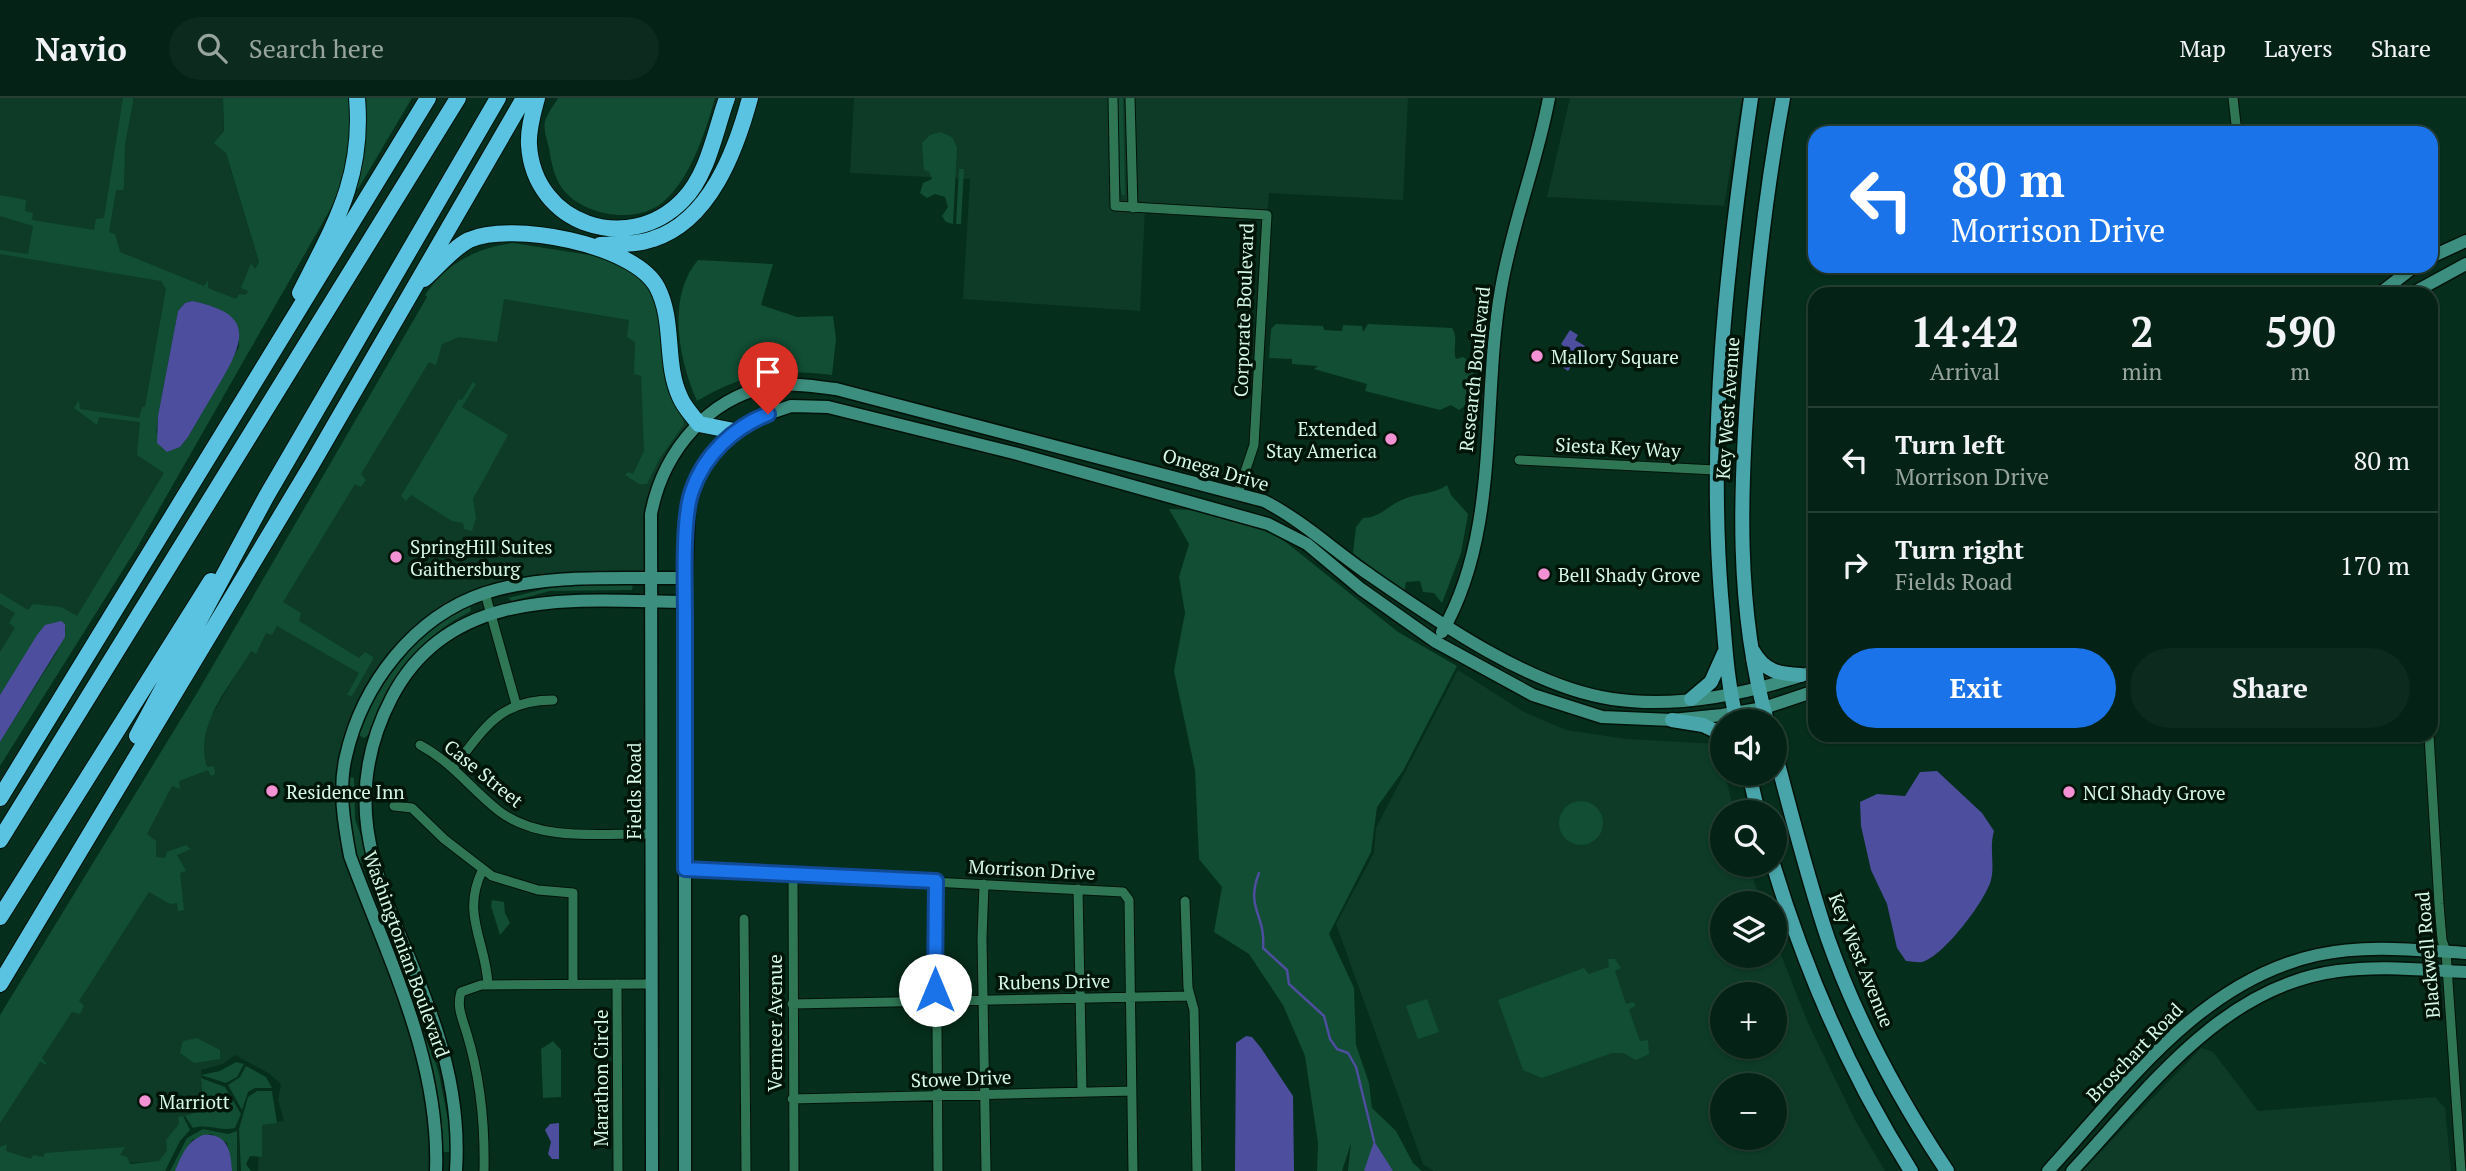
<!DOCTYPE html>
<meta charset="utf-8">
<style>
:root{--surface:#042215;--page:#0d2a1e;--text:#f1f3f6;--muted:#97a4a0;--line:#253f34;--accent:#1a73e8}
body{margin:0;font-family:"PT Serif",serif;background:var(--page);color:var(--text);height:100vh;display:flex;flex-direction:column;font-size:26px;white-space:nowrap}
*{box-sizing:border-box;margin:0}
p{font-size:23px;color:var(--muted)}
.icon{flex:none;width:38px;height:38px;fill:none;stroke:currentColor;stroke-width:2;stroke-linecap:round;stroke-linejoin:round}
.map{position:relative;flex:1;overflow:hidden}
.panel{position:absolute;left:1808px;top:189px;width:630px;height:455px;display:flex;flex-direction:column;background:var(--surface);border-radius:21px;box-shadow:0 2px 5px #0004,0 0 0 2px var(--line)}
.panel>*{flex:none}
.top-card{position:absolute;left:1808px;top:28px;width:630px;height:147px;border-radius:21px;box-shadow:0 2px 5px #0004,0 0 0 2px var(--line);background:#1a73e8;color:#fff;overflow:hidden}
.tools{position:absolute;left:1710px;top:611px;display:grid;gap:14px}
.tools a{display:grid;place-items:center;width:77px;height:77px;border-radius:50%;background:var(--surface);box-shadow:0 2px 5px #0004,0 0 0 2px var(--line);font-size:35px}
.pin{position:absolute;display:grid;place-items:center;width:60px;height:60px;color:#fff;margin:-72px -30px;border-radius:50% 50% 50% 0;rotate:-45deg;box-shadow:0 0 7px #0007}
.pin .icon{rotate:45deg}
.me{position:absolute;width:77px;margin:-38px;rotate:0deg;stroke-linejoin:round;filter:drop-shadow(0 0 5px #0008)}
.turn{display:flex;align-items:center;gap:24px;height:147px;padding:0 28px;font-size:32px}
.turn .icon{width:91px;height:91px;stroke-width:2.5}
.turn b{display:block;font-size:49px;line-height:60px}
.eta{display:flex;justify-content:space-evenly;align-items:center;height:119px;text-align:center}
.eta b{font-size:42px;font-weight:700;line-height:49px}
.action{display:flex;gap:14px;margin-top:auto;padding:14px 28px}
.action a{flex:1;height:80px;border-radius:42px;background:var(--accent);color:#fff;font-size:28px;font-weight:700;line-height:80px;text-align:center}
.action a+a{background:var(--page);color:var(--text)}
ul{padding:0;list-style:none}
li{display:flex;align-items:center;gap:21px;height:105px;padding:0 28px;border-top:2px solid var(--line)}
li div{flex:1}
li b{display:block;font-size:26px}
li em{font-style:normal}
header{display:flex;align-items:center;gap:42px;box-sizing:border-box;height:98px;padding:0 35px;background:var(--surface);border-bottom:2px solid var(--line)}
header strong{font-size:33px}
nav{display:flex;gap:38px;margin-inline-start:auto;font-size:24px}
.search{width:490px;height:63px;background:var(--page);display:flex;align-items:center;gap:18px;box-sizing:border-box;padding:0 24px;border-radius:38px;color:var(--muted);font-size:26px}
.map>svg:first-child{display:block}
.built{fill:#0d3b27;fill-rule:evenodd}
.green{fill:#114e33;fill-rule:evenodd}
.water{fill:#4d4e9d}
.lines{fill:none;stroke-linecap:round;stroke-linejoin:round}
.stream{stroke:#4d4e9d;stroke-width:2.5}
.street-casing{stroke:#011309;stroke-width:11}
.secondary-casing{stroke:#011309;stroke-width:15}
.primary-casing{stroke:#011309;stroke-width:17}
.highway-casing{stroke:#011309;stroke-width:18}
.street{stroke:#2f7754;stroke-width:9}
.secondary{stroke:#3c8e7e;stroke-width:12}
.primary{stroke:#48a5a9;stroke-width:14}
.highway{stroke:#59c3e1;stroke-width:16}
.route-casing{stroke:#114b97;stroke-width:18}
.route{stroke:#1a73e8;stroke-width:12}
.poi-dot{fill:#f391d5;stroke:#001408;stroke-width:2.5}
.labels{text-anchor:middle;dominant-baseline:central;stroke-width:7;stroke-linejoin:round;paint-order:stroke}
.street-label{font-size:19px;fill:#d6f9e5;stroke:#001408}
.poi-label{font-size:19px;fill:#d6f9e5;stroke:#001408;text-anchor:start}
</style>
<header>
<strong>Navio</strong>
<div class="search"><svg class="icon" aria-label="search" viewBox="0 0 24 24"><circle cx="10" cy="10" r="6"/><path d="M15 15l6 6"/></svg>Search here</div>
<nav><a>Map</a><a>Layers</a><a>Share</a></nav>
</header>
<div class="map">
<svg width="2466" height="1073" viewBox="0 0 2466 1073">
<rect width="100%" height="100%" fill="#062e1c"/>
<!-- built -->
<path class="built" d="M 0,0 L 223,0 L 224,49 L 259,164 L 250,180 L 248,196 L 241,206 L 174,182 L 179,374 L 0,667 Z
M 854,0 L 1408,0 L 1403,102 L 1269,95 L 1267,118 L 1145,111 L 1140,213 L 963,201 L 970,81 L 850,75 Z
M 1570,0 L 1742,0 L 1724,108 L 1547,99 Z
M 464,189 L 665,223 L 674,283 L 697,325 L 663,372 L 648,478 L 516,486 L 420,530 L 344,656 L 345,743 L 427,977 L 434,1073 L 258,1073 L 260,1026 L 284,1023 L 278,1002 L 281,986 L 270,976 L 235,957 L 223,966 L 201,972 L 204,1015 L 179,1020 L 180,1026 L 168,1053 L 159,1064 L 33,1066 L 0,1057 L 0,1016 L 142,736 Z
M 1458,572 L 1524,614 L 1566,632 L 1627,641 L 1719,646 L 1722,676 L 1725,676 L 1734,714 L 1722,714 L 1722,766 L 1749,767 L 1761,805 L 1722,805 L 1722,858 L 1774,858 L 1775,842 L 1808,925 L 1855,1022 L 1885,1073 L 1434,1073 L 1423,1066 L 1336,826 L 1374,755 L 1376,730 ZM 1722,896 L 1774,896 L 1774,948 L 1722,948 ZM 1722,987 L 1774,987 L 1774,1040 L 1722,1040 Z
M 2201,950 L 2213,954 L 2258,1013 L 2435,999 L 2445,1010 L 2451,1073 L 2082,1073 Z"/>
<!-- green -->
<path class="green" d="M 123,0 L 133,0 L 133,4 L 125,46 L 124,89 L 123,92 L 116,92 L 109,134 L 115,136 L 120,154 L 204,188 L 208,182 L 208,190 L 236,201 L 239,196 L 246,197 L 248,193 L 241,190 L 251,165 L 255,171 L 259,164 L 226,55 L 214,45 L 224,33 L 223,0 L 349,0 L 349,57 L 339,96 L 138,448 L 0,668 L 0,644 L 56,556 L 66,532 L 45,527 L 0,597 L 0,554 L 15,530 L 9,525 L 15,515 L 0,506 L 0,495 L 28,512 L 33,506 L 61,509 L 77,518 L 164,375 L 137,357 L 140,324 L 99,319 L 97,327 L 74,310 L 79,302 L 80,311 L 139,320 L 142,309 L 145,309 L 166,191 L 161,183 L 0,156 L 0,152 L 28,156 L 33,128 L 0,118 L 0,97 L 26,102 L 25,113 L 33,115 L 32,122 L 94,132 L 96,121 L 104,120 ZM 192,203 C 220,209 240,218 239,249 L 188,339 L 180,349 L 167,354 L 156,334 L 158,318 L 178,213 L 185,205 Z
M 365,0 L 412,0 L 358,91 L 356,90 L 364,45 Z
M 558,0 L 715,0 C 706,33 690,82 663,104 C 637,127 582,118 562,90 C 554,79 551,63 549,50 C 547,42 543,30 545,23 C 547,16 554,7 558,0 Z
M 1118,0 L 1123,0 L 1125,97 L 1122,97 L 1120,87 Z
M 940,34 L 952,39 L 957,50 L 953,126 L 946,124 L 942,118 L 948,109 L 945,99 L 935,96 L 927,100 L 920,95 L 923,85 L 932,81 L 929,74 L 924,72 L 922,45 L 930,37 Z
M 959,71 L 964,71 L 961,126 L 956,126 Z
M 513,145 L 609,160 C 623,164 639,176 648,188 C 661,203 682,304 684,326 L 660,360 L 647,386 L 639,386 L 625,377 L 628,374 L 633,376 L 644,353 L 641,278 L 634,276 L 635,244 L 627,239 L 629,222 L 504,201 L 497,244 L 459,239 L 442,246 L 436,267 L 429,264 L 361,376 L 366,382 L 361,389 L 355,386 L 283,504 L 301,515 L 299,523 L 359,560 L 365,554 L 373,559 L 372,563 L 352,598 L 347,597 L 359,575 L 277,528 L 272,537 L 266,535 L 256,556 L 251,553 C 231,587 193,628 207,669 L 214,668 L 215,676 L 211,678 L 208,672 L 179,683 L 180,691 L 172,688 L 147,736 L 156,743 L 156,759 L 165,760 L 167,754 L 186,747 L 191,751 L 177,757 L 186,773 L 180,775 L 184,812 L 178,813 L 177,805 L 170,806 L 149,794 L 79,903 L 84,908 L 80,916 L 72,914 L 42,960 L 48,967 L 40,964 L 0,1025 L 0,917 L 197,595 L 427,199 L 425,197 C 446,166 475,150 513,145 Z
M 698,162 L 773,166 L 761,207 L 797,219 L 833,218 L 836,241 L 832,277 C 777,270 744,275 697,303 C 679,263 666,199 698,162 Z
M 1276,226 L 1323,228 L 1324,232 L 1342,233 L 1343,227 L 1362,228 L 1363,234 L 1368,226 L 1452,230 C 1459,240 1452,250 1456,261 L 1463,259 L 1474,266 L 1471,304 L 1459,312 L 1451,307 L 1440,312 L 1365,293 L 1367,286 L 1314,271 L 1318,268 L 1292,266 L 1292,261 L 1269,260 L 1271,231 Z
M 473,284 L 476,286 L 462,309 L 508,337 L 473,401 L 476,420 L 472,433 L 464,431 L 463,425 L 452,423 L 411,397 L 406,403 L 401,398 L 459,301 L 462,302 Z
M 1447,387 L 1451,397 L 1468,416 L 1461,455 L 1442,505 L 1434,495 L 1423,494 L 1420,483 L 1406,484 L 1404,496 L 1353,455 L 1356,429 L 1363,420 C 1379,420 1389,407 1404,401 C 1418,395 1435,396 1447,387 Z
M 1169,411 L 1194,412 L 1257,429 L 1282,441 L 1398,534 L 1457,568 L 1403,673 L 1377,709 L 1371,754 L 1329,836 L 1354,890 L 1356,947 L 1369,985 L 1372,1010 L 1396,1033 L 1413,1065 L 1422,1073 L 1348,1073 L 1351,1045 L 1342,1073 L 1317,1073 L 1318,1045 L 1305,958 L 1283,907 L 1249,856 L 1214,834 L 1222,789 L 1199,761 L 1195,672 L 1174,573 L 1185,515 L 1179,479 L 1189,446 Z
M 633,486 L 632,492 L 550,493 L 512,503 L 508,500 L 561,487 Z
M 470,508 L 471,513 C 411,544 396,580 368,637 L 364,640 L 359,637 C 359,595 431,520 470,508 Z
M 351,679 L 354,680 L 355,721 L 368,758 L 362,765 L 357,762 C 352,743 342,694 351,679 Z
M1559 725a22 22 0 1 1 44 0a22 22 0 1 1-44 0Z
M 374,798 L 377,800 L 414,897 L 413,900 Z
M 492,802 L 504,804 L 505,815 L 510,825 L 500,837 L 491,808 Z
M 1608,861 L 1615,861 L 1621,870 L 1615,873 L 1626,906 L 1633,904 L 1636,907 L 1629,912 L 1640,943 L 1648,942 L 1649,956 L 1636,962 L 1623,955 L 1612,955 L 1542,980 L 1523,972 L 1498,902 L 1584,870 L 1589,876 L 1609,869 Z
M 1427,901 L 1439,934 L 1418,941 L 1406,908 Z
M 427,937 L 439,976 L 453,1048 L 450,1054 L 444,1054 L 442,1049 L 436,985 L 424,941 Z
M 197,940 L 220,952 L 220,961 L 194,965 L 180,955 L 183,943 Z
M 553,943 L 561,952 L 561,999 L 543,1000 L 541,951 Z
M 236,964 L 244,966 L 237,979 L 226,985 L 201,977 L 220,973 Z
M 246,968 L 266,979 L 272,990 L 255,990 L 248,994 L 242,1012 L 228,987 L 240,979 Z
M 201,980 L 225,989 L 241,1016 L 235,1030 C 220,1034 209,1025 193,1030 L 185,1018 L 204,1012 Z
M 257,993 L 272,993 L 277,1025 L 262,1027 L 262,1059 L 250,1058 L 246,1066 L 251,1073 L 241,1073 L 239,1031 L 248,999 Z
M 183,1018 L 190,1032 L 180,1043 L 165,1073 L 0,1073 L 0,1049 L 7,1046 L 6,1053 L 31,1061 L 33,1057 L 43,1059 L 45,1055 L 125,1049 L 120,1057 L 127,1059 L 130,1066 L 159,1063 L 167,1053 L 166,1042 L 179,1026 L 178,1019 Z
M 203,1031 L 228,1036 L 237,1033 L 237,1073 L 232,1073 L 227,1045 L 211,1036 L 192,1042 L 175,1073 L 170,1073 L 187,1040 Z"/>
<!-- water -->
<path class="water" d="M 192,203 C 250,215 248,237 221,283 C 210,301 199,320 188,339 L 180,349 L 167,354 L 157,345 L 158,318 L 178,213 L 185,205 Z
M 1570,232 L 1578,237 L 1575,242 L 1585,248 L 1568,273 L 1558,266 L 1568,252 L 1561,246 Z
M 61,523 L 65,526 L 65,539 L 0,644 L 0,597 L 37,537 L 45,527 Z
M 1937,673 L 1982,715 L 1994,733 C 1989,750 1995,766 1991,782 C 1986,802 1943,859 1922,864 C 1918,865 1911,863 1906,863 L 1897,850 L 1887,806 L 1871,772 L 1861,728 L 1860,704 L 1877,696 L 1905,698 L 1920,674 Z
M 1246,938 L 1252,939 L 1261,950 L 1293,998 L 1294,1073 L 1235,1073 L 1236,945 Z
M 559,1025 L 559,1061 L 552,1061 L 548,1056 L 551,1044 L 545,1032 L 550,1026 Z
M 203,1037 C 227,1035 231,1052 232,1073 L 175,1073 C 182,1057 186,1044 203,1037 Z
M 1374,1043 L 1393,1073 L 1364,1073 Z"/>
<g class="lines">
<!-- stream -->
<path class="stream" d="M 1259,775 C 1245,810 1266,817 1263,850 L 1287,872 L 1289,886 L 1324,918 L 1330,941 L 1337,951 L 1348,955 L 1356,969 L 1374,1043"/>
<!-- street casing -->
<g class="street-casing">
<path id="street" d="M 1113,0 L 1115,108 L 1267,117 L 1254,347 L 1238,395
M 1130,0 L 1133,110
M 2233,0 L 2237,35
M 1519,362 L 1715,372
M 485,495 L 516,606
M 2429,637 L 2439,806 L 2442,842 L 2446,854 L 2461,1073
M 420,647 C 452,664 471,691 499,713 C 541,745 603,735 652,736
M 454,669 C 485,630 499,602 553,602
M 394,708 L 412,710 L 444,741 L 492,778 L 538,792 L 573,795 L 573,886
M 685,771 L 1123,794 L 1129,802 L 1133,1073
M 482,773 C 461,817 486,843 488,887
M 793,776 L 794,1073
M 936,783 L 938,1073
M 984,786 L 982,840 L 986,1073
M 1078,791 L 1082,994
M 1185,803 L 1188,890 L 1194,912 L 1197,1073
M 744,821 L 746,1073
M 617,886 L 618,1073
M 792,906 L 1190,898
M 792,1001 L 1132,993
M 484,1073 C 485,1025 481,982 467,936 C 463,922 456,909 461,894 L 481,887 L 652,886"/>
</g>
<!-- secondary casing -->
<g class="secondary-casing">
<path id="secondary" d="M 2431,159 L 2466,143
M 2379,196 L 2415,168
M 2411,196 L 2466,166
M 1442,534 C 1501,432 1481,303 1501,191 C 1512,126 1537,65 1549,0
M 436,1073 C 440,961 388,861 350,758 C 344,726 338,691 346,658 C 362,587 413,519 485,495 C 548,475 620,481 686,480
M 456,1073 C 459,1027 452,981 438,937 C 401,817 325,727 392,599 C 451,486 578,503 685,504
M 652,1073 L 651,416 C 663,353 710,296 777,287 C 797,285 817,289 836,291 L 1264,403 C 1301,422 1330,449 1364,473 C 1432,520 1529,589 1612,601 C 1679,611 1752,595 1815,573
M 685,1073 L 685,504 L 689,408 L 696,382 L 712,357 L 734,333 L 756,320 L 791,308 L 828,309 L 1014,355 L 1268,426 L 1307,446 L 1361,491 L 1436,544 L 1533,597 L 1602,619 L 1672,622 L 1722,617 L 1764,610 L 1815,593
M 2048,1073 C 2125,989 2199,883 2317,857 C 2366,846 2417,852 2466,855
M 2072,1073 C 2147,993 2221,888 2338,873 C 2381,867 2423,872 2466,874"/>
</g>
<!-- primary casing -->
<g class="primary-casing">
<path id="primary" d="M 1753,553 C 1765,574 1779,576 1801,577
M 1691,601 L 1711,584 L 1724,555
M 1672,622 L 1703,627 L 1722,636
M 1737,623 C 1726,582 1725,539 1721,497 C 1708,331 1727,164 1751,0
M 1767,623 C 1735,509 1740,391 1749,274 C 1756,182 1766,91 1783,0
M 1774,651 C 1791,714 1807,779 1828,841 C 1857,923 1899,1001 1947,1073
M 1749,676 L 1758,714
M 1773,766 C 1806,875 1850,977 1911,1073"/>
</g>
<!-- highway casing -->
<g class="highway-casing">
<path id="highway" d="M 537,0 C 533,15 528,31 529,47 C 534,127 629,158 683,102 C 708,77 715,33 727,0
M 600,147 C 617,146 636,147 653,141 C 710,123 736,52 750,0
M 424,181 C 438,169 453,150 469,142 C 511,123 634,146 657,189 C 675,223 664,265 680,299 C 684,309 692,317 699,326 L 734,333
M 300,195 C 334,127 364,80 357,0
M 137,638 L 266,399 L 498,0
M 0,700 L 428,0
M 0,742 L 458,0
M 0,819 L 211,483
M 0,886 L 312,366 L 524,0"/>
</g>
<!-- street -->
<use href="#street" class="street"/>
<!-- secondary -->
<use href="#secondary" class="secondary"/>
<!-- primary -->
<use href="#primary" class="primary"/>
<!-- highway -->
<use href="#highway" class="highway"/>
</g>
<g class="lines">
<!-- route casing -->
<g class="route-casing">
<path id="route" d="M 768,316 C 734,329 704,357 692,393 C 682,420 685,489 685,520 C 685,604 685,687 685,771 L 936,783 L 935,892"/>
</g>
<!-- route -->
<use href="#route" class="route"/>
</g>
<!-- markers -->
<g class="poi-dot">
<circle cx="1537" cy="258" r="7"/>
<circle cx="1391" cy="341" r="7"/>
<circle cx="396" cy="459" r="7"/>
<circle cx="1544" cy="476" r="7"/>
<circle cx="272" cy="693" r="7"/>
<circle cx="2069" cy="694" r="7"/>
<circle cx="145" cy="1003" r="7"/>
</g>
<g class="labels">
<!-- street labels -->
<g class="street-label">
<text transform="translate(1243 212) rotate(-88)">Corporate Boulevard</text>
<text transform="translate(1474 271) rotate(-84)">Research Boulevard</text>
<text transform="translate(1727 310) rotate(-86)">Key West Avenue</text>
<text transform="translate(1618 349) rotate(3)">Siesta Key Way</text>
<text transform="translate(1216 371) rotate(16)">Omega Drive</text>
<text transform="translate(484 675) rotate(39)">Case Street</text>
<text transform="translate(633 693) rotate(-90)">Fields Road</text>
<text transform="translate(1032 771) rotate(3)">Morrison Drive</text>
<text transform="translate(407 856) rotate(70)">Washingtonian Boulevard</text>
<text transform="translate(2427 857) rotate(-95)">Blackwell Road</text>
<text transform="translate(1862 862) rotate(68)">Key West Avenue</text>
<text transform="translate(1054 883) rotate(-1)">Rubens Drive</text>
<text transform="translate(774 925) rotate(-90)">Vermeer Avenue</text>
<text transform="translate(2134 954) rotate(-46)">Broschart Road</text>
<text transform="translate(600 980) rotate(-90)">Marathon Circle</text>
<text transform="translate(961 980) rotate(-2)">Stowe Drive</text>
</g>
<!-- poi labels -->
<g class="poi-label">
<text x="1551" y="258">Mallory Square</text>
<text x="1377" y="330" text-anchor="end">Extended<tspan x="1377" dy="22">Stay America</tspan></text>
<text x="410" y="448">SpringHill Suites<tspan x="410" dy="22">Gaithersburg</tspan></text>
<text x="1558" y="476">Bell Shady Grove</text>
<text x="286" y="693">Residence Inn</text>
<text x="2083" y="694">NCI Shady Grove</text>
<text x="159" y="1003">Marriott</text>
</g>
</g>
</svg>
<div class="tools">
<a><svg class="icon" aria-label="sound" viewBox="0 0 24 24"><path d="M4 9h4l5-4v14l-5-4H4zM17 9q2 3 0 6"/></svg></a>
<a><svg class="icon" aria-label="search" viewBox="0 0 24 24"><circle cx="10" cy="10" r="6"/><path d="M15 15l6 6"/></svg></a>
<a><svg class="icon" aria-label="layers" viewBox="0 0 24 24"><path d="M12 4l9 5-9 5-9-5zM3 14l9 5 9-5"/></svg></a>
<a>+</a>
<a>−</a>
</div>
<div class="pin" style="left:768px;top:316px;background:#d93025"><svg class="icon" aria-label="arrive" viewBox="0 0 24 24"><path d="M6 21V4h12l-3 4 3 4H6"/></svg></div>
<svg class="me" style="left:935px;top:892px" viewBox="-20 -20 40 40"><circle r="19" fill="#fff"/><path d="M0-13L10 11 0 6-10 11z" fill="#1a73e8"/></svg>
<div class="top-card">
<div class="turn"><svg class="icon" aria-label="left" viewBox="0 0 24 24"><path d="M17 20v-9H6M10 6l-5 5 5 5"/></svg><div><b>80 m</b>Morrison Drive</div></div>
</div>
<section class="panel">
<div class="eta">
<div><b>14:42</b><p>Arrival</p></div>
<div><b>2</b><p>min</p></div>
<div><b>590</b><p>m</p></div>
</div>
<ul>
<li><svg class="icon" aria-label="left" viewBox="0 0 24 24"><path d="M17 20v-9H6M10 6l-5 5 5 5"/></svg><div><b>Turn left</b><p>Morrison Drive</p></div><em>80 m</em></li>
<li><svg class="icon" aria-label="right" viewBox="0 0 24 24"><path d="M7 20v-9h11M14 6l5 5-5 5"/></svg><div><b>Turn right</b><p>Fields Road</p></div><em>170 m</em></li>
</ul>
<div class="action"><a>Exit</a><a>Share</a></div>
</section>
</div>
